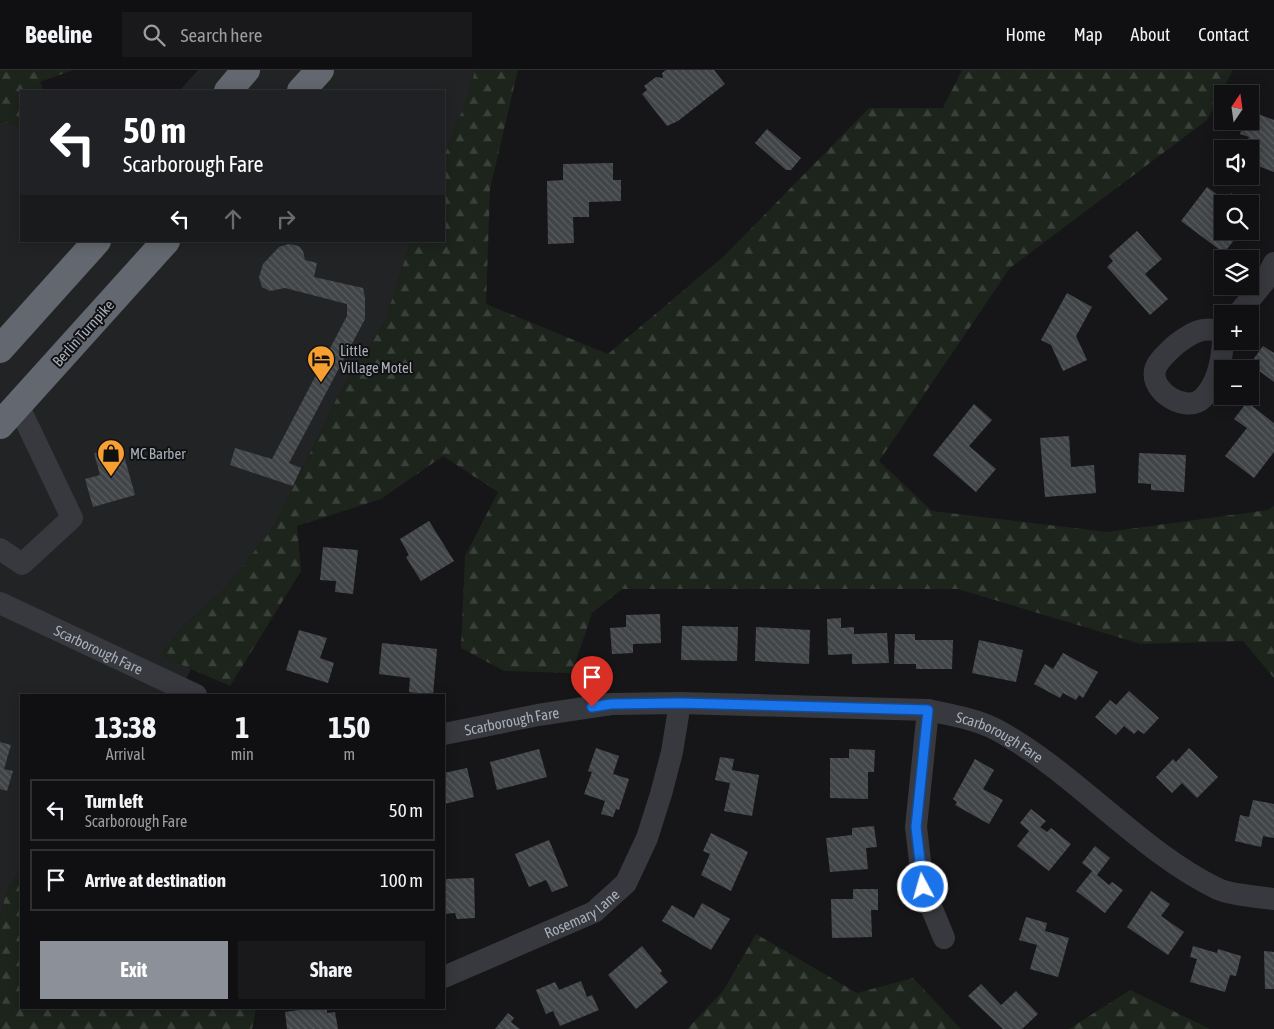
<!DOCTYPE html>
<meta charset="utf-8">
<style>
:root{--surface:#101012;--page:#19191b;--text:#f1f3f6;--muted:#9c9d9f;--line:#303032;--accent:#8c9099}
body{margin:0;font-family:"Asap Condensed",sans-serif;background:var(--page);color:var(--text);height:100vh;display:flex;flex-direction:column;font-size:19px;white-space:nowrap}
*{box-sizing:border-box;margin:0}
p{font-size:16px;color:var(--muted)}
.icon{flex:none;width:28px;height:28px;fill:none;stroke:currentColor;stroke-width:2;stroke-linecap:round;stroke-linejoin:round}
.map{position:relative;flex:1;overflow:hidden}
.sheet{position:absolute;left:20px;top:624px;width:425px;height:315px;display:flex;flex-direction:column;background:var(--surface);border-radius:0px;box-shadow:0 2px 12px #0003,0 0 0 1px var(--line)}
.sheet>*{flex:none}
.hud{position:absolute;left:20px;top:20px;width:425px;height:152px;border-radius:0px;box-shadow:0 2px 12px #0003,0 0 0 1px var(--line);background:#202124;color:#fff;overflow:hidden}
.needle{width:32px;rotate:13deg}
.fabs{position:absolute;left:1214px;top:15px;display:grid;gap:10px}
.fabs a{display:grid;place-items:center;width:45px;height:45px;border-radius:0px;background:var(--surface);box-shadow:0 2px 12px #0003,0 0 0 1px var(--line);font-size:25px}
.pin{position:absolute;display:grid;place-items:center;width:42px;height:42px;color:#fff;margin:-51px -21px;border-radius:50% 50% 50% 0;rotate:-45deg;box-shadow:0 0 5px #0007}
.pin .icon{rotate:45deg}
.me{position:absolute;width:55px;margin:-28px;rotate:354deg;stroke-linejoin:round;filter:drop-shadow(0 0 4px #0008)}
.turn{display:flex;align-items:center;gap:18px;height:105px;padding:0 20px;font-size:22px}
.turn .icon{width:65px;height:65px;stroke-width:2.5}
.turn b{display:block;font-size:35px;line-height:42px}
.lanes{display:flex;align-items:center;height:48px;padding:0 20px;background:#0003;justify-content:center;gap:25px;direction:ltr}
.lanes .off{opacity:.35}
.eta{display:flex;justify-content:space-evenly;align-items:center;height:85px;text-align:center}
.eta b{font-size:30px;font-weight:700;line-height:35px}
.cta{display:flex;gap:10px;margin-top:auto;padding:10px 20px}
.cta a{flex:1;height:58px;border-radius:0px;background:var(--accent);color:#fff;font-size:20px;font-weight:700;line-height:58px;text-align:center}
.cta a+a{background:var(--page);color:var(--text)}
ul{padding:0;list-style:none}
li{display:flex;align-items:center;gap:15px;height:62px;margin:0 10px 8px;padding:0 10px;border:2px solid var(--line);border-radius:0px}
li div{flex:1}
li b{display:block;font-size:19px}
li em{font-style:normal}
header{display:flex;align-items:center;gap:30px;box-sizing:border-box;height:70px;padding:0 25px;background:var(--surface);border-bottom:1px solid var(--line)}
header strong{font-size:24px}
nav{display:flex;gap:28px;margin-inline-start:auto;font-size:18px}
.search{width:350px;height:45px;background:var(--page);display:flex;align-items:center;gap:12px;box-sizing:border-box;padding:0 18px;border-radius:0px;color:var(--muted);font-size:19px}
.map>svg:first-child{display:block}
.built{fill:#222325}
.forest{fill:url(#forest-firs)}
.building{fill:url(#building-back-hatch)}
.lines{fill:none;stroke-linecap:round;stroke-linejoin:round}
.minor{stroke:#37393e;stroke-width:22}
.highway{stroke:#63676f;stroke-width:28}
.route-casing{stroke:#114b97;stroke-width:12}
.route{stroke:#1a73e8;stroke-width:9}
.labels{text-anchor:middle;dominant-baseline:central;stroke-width:4;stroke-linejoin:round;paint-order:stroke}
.street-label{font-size:15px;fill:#a8afb9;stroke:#111113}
.poi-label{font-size:15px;fill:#a8afb9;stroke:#111113;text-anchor:start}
</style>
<header>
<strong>Beeline</strong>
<div class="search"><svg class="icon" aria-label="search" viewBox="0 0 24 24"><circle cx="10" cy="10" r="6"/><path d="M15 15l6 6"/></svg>Search here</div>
<nav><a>Home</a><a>Map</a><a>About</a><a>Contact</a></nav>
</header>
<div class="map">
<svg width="1274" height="959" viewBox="0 0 1274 959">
<defs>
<pattern id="forest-firs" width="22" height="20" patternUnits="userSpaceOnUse" patternTransform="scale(1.25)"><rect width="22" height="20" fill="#1c241c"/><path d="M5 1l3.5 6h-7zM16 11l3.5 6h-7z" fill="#3a413b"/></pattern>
<pattern id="building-back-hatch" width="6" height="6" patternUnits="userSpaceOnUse" patternTransform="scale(1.25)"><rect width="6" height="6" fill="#424548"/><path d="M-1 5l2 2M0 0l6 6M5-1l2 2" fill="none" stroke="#5a5d60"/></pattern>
</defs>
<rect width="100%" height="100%" fill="#161618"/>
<!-- built -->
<path class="built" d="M 198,0 L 475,0 L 470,21 L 444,87 L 444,21 L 179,21 Z
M 0,51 L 21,57 L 21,171 L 411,171 L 385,251 L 338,326 L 275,455 L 224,520 L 182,557 L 160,585 L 191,599 L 178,625 L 21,625 L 21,796 L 7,822 L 0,844 Z"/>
<!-- forest -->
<path class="forest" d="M 0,0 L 73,0 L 40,12 L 44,21 L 21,21 L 21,57 L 0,51 Z
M 475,0 L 518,0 L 490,119 L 486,234 L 608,284 L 723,187 L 869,38 L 943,38 L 962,0 L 1233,0 L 1207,50 L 1010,198 L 879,391 L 932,441 L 1107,462 L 1268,440 L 1274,436 L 1274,608 L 1243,571 L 1141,574 L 958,519 L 622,519 L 592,543 L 572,603 L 504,601 L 461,578 L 465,486 L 498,422 L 443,386 L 381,429 L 297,456 L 301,501 L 230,616 L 159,585 L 182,557 L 224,520 L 275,455 L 338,326 L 385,251 L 411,171 L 444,171 L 444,87 L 470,21 Z
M 21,796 L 21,938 L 256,938 L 252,959 L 0,959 L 0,844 L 7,822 Z
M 756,864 L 857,923 L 913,908 L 961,959 L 687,959 L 723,921 Z
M 1130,920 L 1210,959 L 1069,959 Z"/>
<!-- building -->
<path class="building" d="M 666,0 L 714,0 L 725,14 L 678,51 L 667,56 L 642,24 L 647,20 L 644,16 L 656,7 L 663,8 L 662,3 Z
M 1250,41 L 1274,50 L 1274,102 L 1250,93 L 1250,79 L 1244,79 L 1249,67 L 1240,64 L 1245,51 L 1250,51 Z
M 767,59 L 801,88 L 791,100 L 786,100 L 755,73 Z
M 613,93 L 613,110 L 621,110 L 621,131 L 589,132 L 589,147 L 573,147 L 574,173 L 548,174 L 547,111 L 563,110 L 563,94 Z
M 1207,117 L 1226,131 L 1231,123 L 1245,134 L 1222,134 L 1222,161 L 1241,161 L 1224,183 L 1181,151 Z
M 1137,161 L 1162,189 L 1145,204 L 1168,229 L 1150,245 L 1107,197 L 1113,191 L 1109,186 Z
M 289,174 L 299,176 L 303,181 L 305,190 L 317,193 L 314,207 L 363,218 L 365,228 L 365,249 L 289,393 L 301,398 L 293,416 L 230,395 L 235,378 L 272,389 L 347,246 L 347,234 L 285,218 L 270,221 L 262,217 L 259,207 L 263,194 L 279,177 Z
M 1067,223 L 1092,237 L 1076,266 L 1087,290 L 1063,301 L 1051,275 L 1041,270 Z
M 1263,276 L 1274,283 L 1274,312 L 1250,294 Z
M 1247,332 L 1274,353 L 1274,382 L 1254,408 L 1225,386 L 1247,358 L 1234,349 Z
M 974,334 L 992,350 L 969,376 L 996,399 L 976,422 L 933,385 Z
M 1069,366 L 1071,397 L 1094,395 L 1096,423 L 1045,427 L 1040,368 Z
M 121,375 L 135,425 L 93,437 L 85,409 L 100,405 L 94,383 Z
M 1139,383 L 1186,385 L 1184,422 L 1151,420 L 1151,414 L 1138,413 Z
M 429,451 L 454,491 L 421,511 L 406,487 L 409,485 L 400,469 Z
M 323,477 L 358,480 L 353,524 L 335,522 L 336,511 L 320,510 Z
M 660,544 L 661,573 L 633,574 L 633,583 L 612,584 L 610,558 L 626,557 L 626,545 Z
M 841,548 L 841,558 L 854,557 L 854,564 L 887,563 L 889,593 L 852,594 L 852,584 L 828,585 L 827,549 Z
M 682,556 L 738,557 L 737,591 L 681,590 Z
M 756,557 L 810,560 L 809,594 L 755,591 Z
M 299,560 L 327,568 L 320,588 L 334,593 L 328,613 L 286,600 Z
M 895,564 L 915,564 L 915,570 L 953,570 L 952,599 L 916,599 L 916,594 L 894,594 Z
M 979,570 L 1023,580 L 1016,612 L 972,603 Z
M 382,573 L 437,579 L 433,625 L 409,622 L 410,608 L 379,604 Z
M 1063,583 L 1098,602 L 1083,628 L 1079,625 L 1076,630 L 1063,623 L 1060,628 L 1034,614 L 1045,594 L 1053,599 Z
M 1129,621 L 1159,648 L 1144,664 L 1138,660 L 1134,664 L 1124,656 L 1116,665 L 1095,647 L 1110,630 L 1116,635 Z
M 0,672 L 11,675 L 4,699 L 13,701 L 7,721 L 0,719 Z
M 596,678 L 619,686 L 613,704 L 629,709 L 619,740 L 616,739 L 613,747 L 601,744 L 605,731 L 584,724 L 592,702 L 588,701 Z
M 1189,678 L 1218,707 L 1197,728 L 1182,713 L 1172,723 L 1156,707 L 1173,689 L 1176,692 Z
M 539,679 L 547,707 L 497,720 L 490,692 Z
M 849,679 L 875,680 L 874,702 L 868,702 L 868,729 L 830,728 L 830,688 L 849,688 Z
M 720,687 L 734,689 L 732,700 L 759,705 L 752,746 L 724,741 L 730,713 L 715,710 Z
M 975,689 L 994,700 L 983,719 L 1003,730 L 989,754 L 955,735 L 957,732 L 953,729 Z
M 467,698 L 474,727 L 444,734 L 444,703 Z
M 1253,730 L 1274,734 L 1274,768 L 1263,766 L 1261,777 L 1235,771 L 1240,745 L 1249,747 Z
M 1031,739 L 1046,751 L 1040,757 L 1047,762 L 1051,758 L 1071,774 L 1049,801 L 1017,776 L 1029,761 L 1020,753 Z
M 874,756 L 877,777 L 866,778 L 868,799 L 830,802 L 826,768 L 852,765 L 852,758 Z
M 711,763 L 748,782 L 731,821 L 701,805 L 710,784 L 703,781 Z
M 549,770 L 568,816 L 552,822 L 546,810 L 529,817 L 515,784 Z
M 1095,776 L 1110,788 L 1097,805 L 1109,815 L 1112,812 L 1123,820 L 1105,843 L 1076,821 L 1092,801 L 1082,793 Z
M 474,808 L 475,848 L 457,849 L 455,843 L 444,844 L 444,809 Z
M 853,819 L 878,819 L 878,840 L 871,840 L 872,867 L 832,868 L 831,829 L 853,829 Z
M 1151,821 L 1170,834 L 1161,846 L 1184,862 L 1168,885 L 1127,857 Z
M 702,833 L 730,849 L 711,880 L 662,851 L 672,835 L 694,848 Z
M 1026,847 L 1047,853 L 1045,861 L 1069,868 L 1058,907 L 1030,899 L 1037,875 L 1019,870 Z
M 642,876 L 662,901 L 660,903 L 668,912 L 636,939 L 608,905 Z
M 1193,876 L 1217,883 L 1218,879 L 1241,886 L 1236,906 L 1230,905 L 1225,922 L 1190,912 L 1197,889 L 1190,887 Z
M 1264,881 L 1274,882 L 1274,919 L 1265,919 Z
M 581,911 L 587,927 L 592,925 L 599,940 L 560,956 L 553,941 L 546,944 L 536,920 L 555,912 L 559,920 Z
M 981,914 L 1001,935 L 1016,921 L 1038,944 L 1022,959 L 1003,959 L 968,926 Z
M 314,938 L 327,938 L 327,943 L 335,942 L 338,959 L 287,959 L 285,942 Z
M 508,943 L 514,948 L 511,952 L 520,959 L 495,959 Z"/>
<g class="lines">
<!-- minor -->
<g class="minor">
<path d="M 1238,244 L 1265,211 L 1274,193"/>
<path d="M 1222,261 C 1217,260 1209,259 1203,260 C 1194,261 1178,272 1171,279 C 1165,285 1157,292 1155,300 C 1150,322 1187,344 1203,328 C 1217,314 1222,290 1223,271"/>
<path d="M 0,479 L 22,494 L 72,448 L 18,335"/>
<path id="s1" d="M 0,533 L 196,625"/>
<path d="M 928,640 L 916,757 L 923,817 L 944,868"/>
<path id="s2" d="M 444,664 L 538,645 L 611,634 L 680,633 L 928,640 C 951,645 976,649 997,660 C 1075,702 1139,781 1218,819 C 1231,825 1259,827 1274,829"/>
<path id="s3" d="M 444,907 L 594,842 L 626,813 L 647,768 L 661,724 L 672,682 L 680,633"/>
</g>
<!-- highway -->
<path class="highway" d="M 228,21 L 246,0
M 301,21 L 320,0
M 0,279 L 97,171
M 0,355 L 166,171"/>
</g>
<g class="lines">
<!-- route casing -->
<g class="route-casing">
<path id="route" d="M 592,637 L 611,634 L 680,633 L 928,640 L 916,757 L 923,817"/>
</g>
<!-- route -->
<use href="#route" class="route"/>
</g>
<!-- icons -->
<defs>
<g id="hotel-pin" transform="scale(1.4375)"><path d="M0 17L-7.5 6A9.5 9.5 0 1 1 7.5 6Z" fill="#f79f30" stroke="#111113"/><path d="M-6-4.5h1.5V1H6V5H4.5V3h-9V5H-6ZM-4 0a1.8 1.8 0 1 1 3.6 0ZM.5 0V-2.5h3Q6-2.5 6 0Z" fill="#111"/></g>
<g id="shop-pin" transform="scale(1.4375)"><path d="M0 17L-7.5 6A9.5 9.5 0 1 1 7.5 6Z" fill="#f79f30" stroke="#111113"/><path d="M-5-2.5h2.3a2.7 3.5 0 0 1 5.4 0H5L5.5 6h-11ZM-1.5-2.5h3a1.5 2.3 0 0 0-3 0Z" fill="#111"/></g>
</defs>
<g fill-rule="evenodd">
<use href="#hotel-pin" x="321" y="289"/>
<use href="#shop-pin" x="111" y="383"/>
</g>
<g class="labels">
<!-- street labels -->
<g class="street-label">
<text transform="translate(83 263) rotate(-48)">Berlin Turnpike</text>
<text stroke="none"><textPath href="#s1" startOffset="109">Scarborough Fare</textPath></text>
<text stroke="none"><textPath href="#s2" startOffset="69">Scarborough Fare</textPath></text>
<text stroke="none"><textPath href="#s2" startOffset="564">Scarborough Fare</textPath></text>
<text stroke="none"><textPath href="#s3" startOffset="152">Rosemary Lane</textPath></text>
</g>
<!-- poi labels -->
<g class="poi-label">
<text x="340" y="280">Little<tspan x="340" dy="17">Village Motel</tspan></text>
<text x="130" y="383">MC Barber</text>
</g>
</g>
</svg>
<div class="fabs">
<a><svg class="needle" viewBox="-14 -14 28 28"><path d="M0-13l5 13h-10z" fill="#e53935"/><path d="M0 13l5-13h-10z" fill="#9c9d9f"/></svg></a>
<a><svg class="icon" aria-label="sound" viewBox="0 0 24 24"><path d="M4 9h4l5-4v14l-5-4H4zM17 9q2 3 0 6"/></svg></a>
<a><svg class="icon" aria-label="search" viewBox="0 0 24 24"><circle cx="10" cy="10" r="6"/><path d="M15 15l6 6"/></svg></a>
<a><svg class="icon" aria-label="layers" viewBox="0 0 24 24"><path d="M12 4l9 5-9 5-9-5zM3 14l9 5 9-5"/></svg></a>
<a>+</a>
<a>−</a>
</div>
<div class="pin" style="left:592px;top:637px;background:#d93025"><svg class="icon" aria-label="arrive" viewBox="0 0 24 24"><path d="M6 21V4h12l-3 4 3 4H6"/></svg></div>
<svg class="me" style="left:923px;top:817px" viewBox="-20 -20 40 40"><circle r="17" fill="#1a73e8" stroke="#fff" stroke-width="3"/><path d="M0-11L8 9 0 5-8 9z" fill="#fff"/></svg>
<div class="hud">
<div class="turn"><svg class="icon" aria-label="left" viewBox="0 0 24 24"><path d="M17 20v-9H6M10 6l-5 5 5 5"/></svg><div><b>50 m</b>Scarborough Fare</div></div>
<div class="lanes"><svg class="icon" aria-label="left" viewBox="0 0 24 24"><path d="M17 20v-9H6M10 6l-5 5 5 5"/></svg><svg class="icon off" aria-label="ahead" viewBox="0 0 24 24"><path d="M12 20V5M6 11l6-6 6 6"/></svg><svg class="icon off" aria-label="right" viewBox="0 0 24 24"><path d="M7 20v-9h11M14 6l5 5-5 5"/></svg></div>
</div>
<section class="sheet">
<div class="eta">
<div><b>13:38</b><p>Arrival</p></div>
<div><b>1</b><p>min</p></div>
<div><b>150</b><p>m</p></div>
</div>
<ul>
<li><svg class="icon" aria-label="left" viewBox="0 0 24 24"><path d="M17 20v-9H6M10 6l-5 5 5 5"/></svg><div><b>Turn left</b><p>Scarborough Fare</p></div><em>50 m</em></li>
<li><svg class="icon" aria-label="arrive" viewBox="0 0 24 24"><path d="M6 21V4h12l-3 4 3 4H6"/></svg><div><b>Arrive at destination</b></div><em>100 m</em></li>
</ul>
<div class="cta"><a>Exit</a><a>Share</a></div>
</section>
</div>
